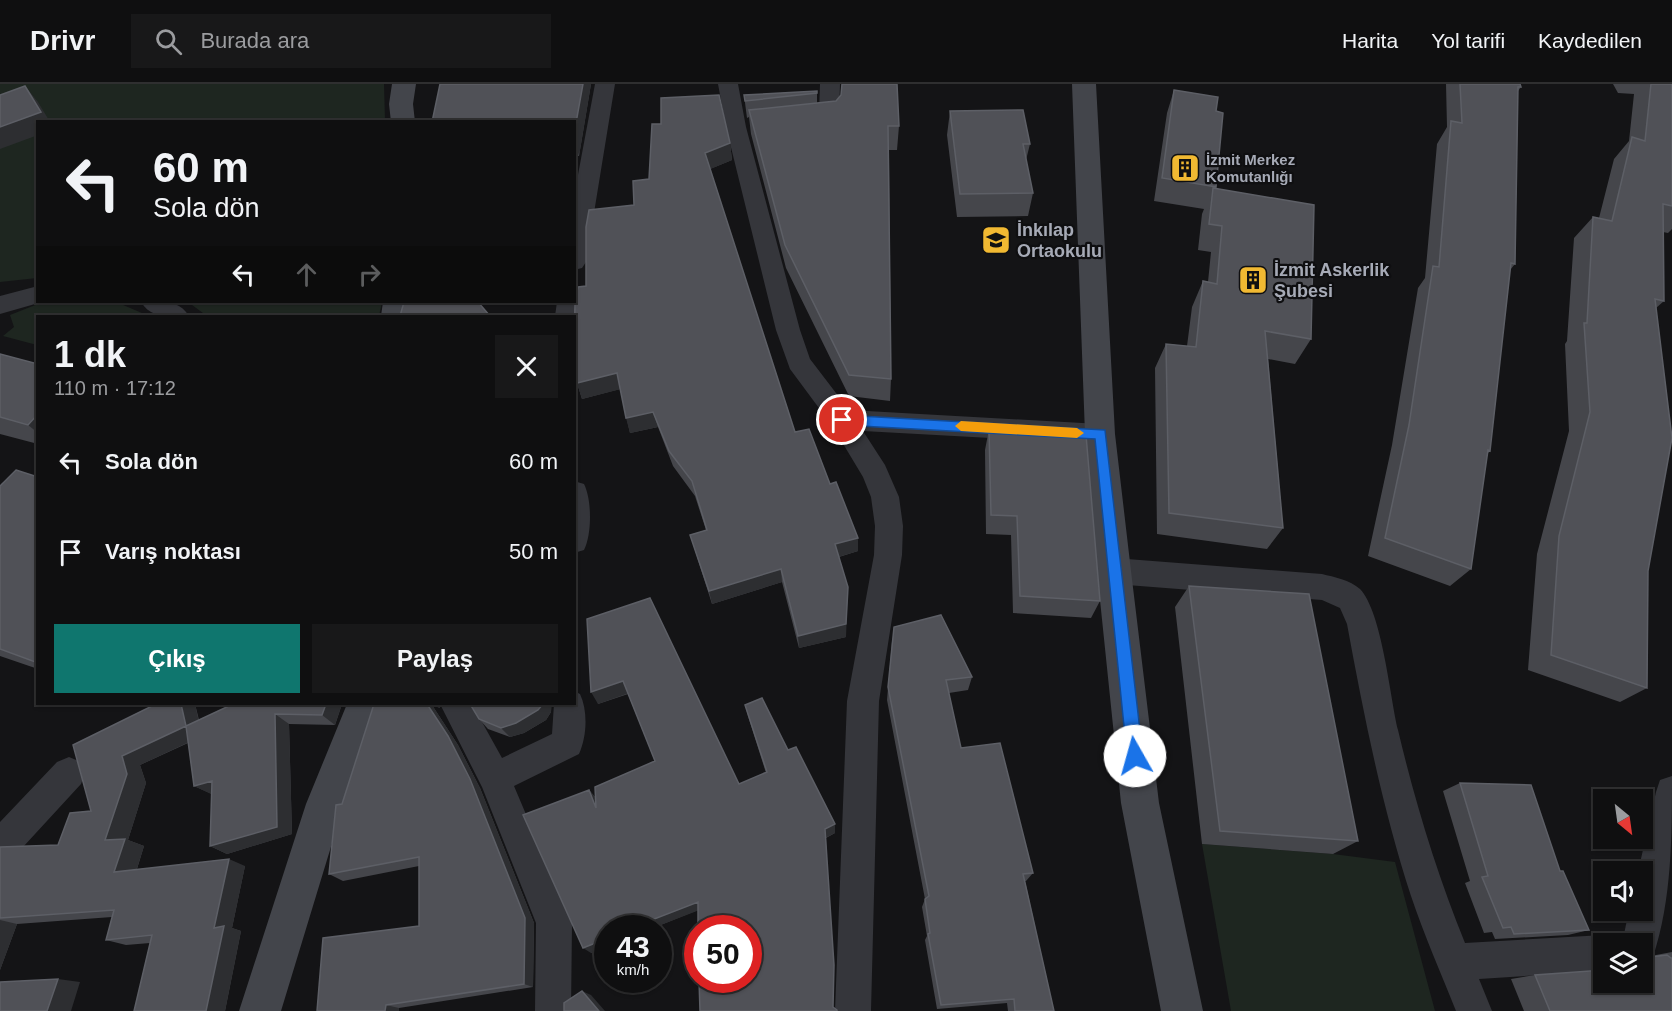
<!DOCTYPE html>
<html lang="tr">
<meta charset="utf-8">
<style>
:root{--surface:#0f0f10;--page:#181819;--text:#f1f3f6;--muted:#9b9c9f;--line:#2f2f30;--accent:#0f766e}
body{margin:0;font-family:Arial,sans-serif;background:var(--page);color:var(--text);height:100vh;display:flex;flex-direction:column;font-size:22px;white-space:nowrap}
*{box-sizing:border-box;margin:0}
p{font-size:20px;color:var(--muted)}
.icon{flex:none;width:33px;height:33px;fill:none;stroke:currentColor;stroke-width:2;stroke-linecap:round;stroke-linejoin:round}
.map{position:relative;flex:1;overflow:hidden}
.side{position:absolute;left:36px;top:231px;width:540px;height:390px;display:flex;flex-direction:column;background:var(--surface);border-radius:0px;box-shadow:0 2px 4px #0004,0 0 0 2px var(--line)}
.side>*{flex:none}
.top-card{position:absolute;left:36px;top:36px;width:540px;height:183px;border-radius:0px;box-shadow:0 2px 4px #0004,0 0 0 2px var(--line);background:#0f0f10;color:var(--text);overflow:hidden}
.needle{width:39px;rotate:151deg}
.controls{position:absolute;left:1593px;top:705px;display:grid;gap:12px}
.controls a{display:grid;place-items:center;width:60px;height:60px;border-radius:0px;background:var(--surface);box-shadow:0 2px 4px #0004,0 0 0 2px var(--line);font-size:30px}
.speed{position:absolute;left:594px;top:831px;display:flex;gap:12px;font-size:30px;font-weight:700;text-align:center}
.speed>*{display:grid;place-content:center;width:78px;height:78px;border-radius:50%;background:var(--surface);box-shadow:0 2px 4px #0004,0 0 0 2px var(--line);line-height:1}
.speed small{font-size:15px;font-weight:400}
.speed .limit{border:9px solid #d22;background:#fff;color:#111}
.pin{position:absolute;display:grid;place-items:center;width:51px;height:51px;color:#fff;margin:-26px;border:3px solid #fff;border-radius:50%;box-shadow:0 2px 6px #0007}
.me{position:absolute;width:66px;margin:-33px;rotate:353deg;stroke-linejoin:round;filter:drop-shadow(0 0 4px #0008)}
.turn{display:flex;align-items:center;gap:21px;height:126px;padding:0 18px;font-size:27px}
.turn .icon{width:78px;height:78px;stroke-width:2.5}
.turn b{display:block;font-size:42px;line-height:51px}
.lanes{display:flex;align-items:center;height:57px;padding:0 18px;background:#0003;justify-content:center;gap:30px;direction:ltr}
.lanes .off{opacity:.35}
.round{display:grid;place-items:center;flex:none;width:63px;height:63px;border-radius:0px;background:var(--page)}
.head{display:flex;align-items:center;justify-content:space-between;height:102px;padding:0 18px}
h1{font-size:36px;font-weight:700;line-height:45px}
.button{display:flex;gap:12px;margin-top:auto;padding:12px 18px}
.button a{flex:1;height:69px;border-radius:0px;background:var(--accent);color:#fff;font-size:24px;font-weight:700;line-height:69px;text-align:center}
.button a+a{background:var(--page);color:var(--text)}
ul{padding:0;list-style:none}
li{display:flex;align-items:center;gap:18px;height:90px;padding:0 18px}
li div{flex:1}
li b{display:block;font-size:22px}
li em{font-style:normal}
header{display:flex;align-items:center;gap:36px;box-sizing:border-box;height:84px;padding:0 30px;background:var(--surface);border-bottom:2px solid var(--line)}
header strong{font-size:28px}
nav{display:flex;gap:33px;margin-inline-start:auto;font-size:21px}
.search{width:420px;height:54px;background:var(--page);display:flex;align-items:center;gap:15px;box-sizing:border-box;padding:0 21px;border-radius:0px;color:var(--muted);font-size:22px}
.map>svg:first-child{display:block}
.green{fill:#1e2620}
.lines{fill:none;stroke-linecap:round;stroke-linejoin:round}
.minor{fill:#35363b;fill-rule:evenodd}
.secondary{fill:#43454b;fill-rule:evenodd}
.wall{fill:#45464b}
.shaded-wall{fill:#2d2e31}
.building{fill:#505157;stroke:#5d5f66;stroke-width:1.5}
.route{fill:#1a73e8;stroke:#114b97;stroke-width:1.5}
.slow{fill:#f59e0b}
.labels{text-anchor:middle;dominant-baseline:central;stroke-width:4.5;stroke-linejoin:round;paint-order:stroke}
.far-poi-label{font-size:15px;font-weight:bold;fill:#a6aab6;stroke:#0f0f11;text-anchor:start}
.poi-label{font-size:18px;font-weight:bold;fill:#a6aab6;stroke:#0f0f11;text-anchor:start}
</style>
<header>
<strong>Drivr</strong>
<div class="search"><svg class="icon" aria-label="search" viewBox="0 0 24 24"><circle cx="10" cy="10" r="6"/><path d="M15 15l6 6"/></svg>Burada ara</div>
<nav><a>Harita</a><a>Yol tarifi</a><a>Kaydedilen</a></nav>
</header>
<div class="map">
<svg width="1672" height="927" viewBox="0 0 1672 927">
<rect width="100%" height="100%" fill="#141416"/>
<!-- green -->
<path class="green" d="M 0,0 L 384,0 L 385,37 L 38,38 L 37,194 L 0,198 Z
M 43,218 L 116,218 L 149,232 L 38,232 L 37,261 L 3,252 L 14,243 L 10,231 Z
M 188,218 L 382,218 L 379,232 L 207,232 Z
M 1202,760 L 1333,770 L 1395,778 L 1435,927 L 1231,927 Z"/>
<g class="lines">
<!-- minor -->
<path class="minor" d="M 595,0 L 615,0 L 586,178 L 582,184 L 574,186 L 574,112 Z
M 718,0 L 738,0 L 746,43 L 800,246 L 810,275 L 849,326 L 1100,340 L 1109,343 L 1113,350 L 1109,357 L 1100,360 L 863,347 L 885,381 L 899,413 L 903,442 L 902,471 L 879,617 L 871,927 L 835,927 L 847,617 L 874,471 L 875,442 L 871,413 L 863,393 L 833,343 L 790,285 L 776,246 L 726,43 Z
M 820,0 L 840,0 L 839,33 L 836,38 C 825,41 811,43 800,40 L 797,35 L 800,30 L 819,28 Z
M 38,202 L 38,218 L 42,218 L 0,230 L 0,212 Z
M 574,211 L 581,218 L 579,232 L 576,238 L 574,232 L 555,232 L 557,218 L 574,218 Z
M 141,218 C 158,216 179,215 189,232 C 172,234 151,235 141,218 Z
M 574,397 L 584,400 C 592,416 592,450 584,466 L 574,469 Z
M 1114,474 L 1322,490 C 1334,493 1350,496 1360,505 C 1382,528 1390,613 1398,646 C 1415,718 1437,790 1465,859 L 1604,851 L 1617,856 L 1618,860 L 1604,860 L 1604,887 L 1479,895 L 1492,927 L 1456,927 C 1441,889 1424,851 1411,812 C 1382,723 1364,632 1347,540 L 1340,524 L 1322,516 L 1114,500 L 1104,496 L 1100,487 L 1104,478 Z
M 574,607 L 580,610 C 588,627 587,652 579,670 L 514,702 L 572,839 L 571,927 L 535,927 L 536,839 L 482,703 L 440,620 L 472,620 L 502,674 L 552,650 L 554,620 L 574,620 Z
M 69,673 L 81,678 L 85,689 L 81,700 L 12,775 L 0,780 L 0,738 L 57,678 Z
M 1672,692 C 1672,752 1672,816 1653,873 L 1642,877 L 1642,860 L 1622,860 L 1629,826 L 1642,826 L 1642,788 L 1638,788 L 1656,708 L 1660,696 Z"/>
<!-- secondary -->
<path class="secondary" d="M 392,0 L 416,0 L 413,20 L 415,38 L 391,38 L 389,20 Z
M 1072,0 L 1096,0 L 1115,350 L 1131,487 L 1159,719 L 1203,927 L 1161,927 L 1121,719 L 1097,487 L 1085,350 Z
M 383,218 L 411,218 L 409,232 L 381,232 Z
M 347,620 L 383,620 L 344,720 L 281,927 L 239,927 L 306,720 Z"/>
</g>
<!-- wall -->
<path class="wall" d="M 440,0 L 591,0 L 579,72 L 576,72 L 574,88 L 574,38 Z
M 1446,0 L 1520,0 L 1521,3 L 1518,7 L 1515,180 L 1510,186 L 1490,367 L 1487,370 L 1471,485 L 1450,502 L 1368,472 L 1392,361 L 1418,204 L 1425,194 L 1437,60 L 1447,43 Z
M 1613,0 L 1672,0 L 1672,145 L 1668,149 L 1663,148 L 1664,217 L 1656,224 L 1648,487 L 1647,604 L 1620,618 L 1528,586 L 1537,470 L 1569,347 L 1565,260 L 1567,257 L 1574,154 L 1593,133 L 1599,134 L 1614,75 L 1629,57 L 1634,10 L 1618,9 Z
M 1174,6 L 1216,27 L 1216,104 L 1311,255 L 1295,280 L 1268,275 L 1283,444 L 1267,465 L 1157,450 L 1155,284 L 1166,260 L 1187,262 L 1192,223 L 1203,197 L 1208,198 L 1211,168 L 1198,166 L 1202,130 L 1204,125 L 1154,117 L 1167,29 Z
M 817,7 L 817,19 L 899,42 L 897,66 L 889,66 L 891,295 L 890,317 L 849,312 L 786,184 L 751,50 L 749,33 L 747,34 L 744,11 Z
M 950,27 L 1030,60 L 1026,76 L 1033,109 L 1028,132 L 957,133 L 947,51 Z
M 730,59 L 732,76 L 710,85 L 795,348 L 858,467 L 839,473 L 846,553 L 799,564 L 782,498 L 712,520 L 690,451 L 706,446 L 695,412 L 673,382 L 658,343 L 630,349 L 620,305 L 582,315 L 577,299 L 586,202 L 649,95 Z
M 0,270 L 38,280 L 38,360 L 0,350 Z
M 989,345 L 1100,517 L 1091,534 L 1013,529 L 1011,451 L 986,450 L 985,366 Z
M 38,393 L 38,585 L 0,572 L 0,402 Z
M 1189,502 L 1358,757 L 1333,770 L 1202,760 L 1175,523 Z
M 587,535 L 739,700 L 766,689 L 748,632 L 745,621 L 788,666 L 835,749 L 826,754 L 833,924 L 837,927 L 698,826 L 653,844 L 608,844 L 608,863 L 591,869 L 589,706 L 596,714 L 655,677 L 628,610 L 598,620 Z
M 892,557 L 972,593 L 968,606 L 949,609 L 961,664 L 1033,789 L 1026,797 L 1025,797 L 1054,927 L 1008,927 L 1007,919 L 937,925 L 925,856 L 927,852 L 922,823 L 925,815 L 887,616 Z
M 156,620 L 195,620 L 199,636 L 342,620 L 335,641 L 289,640 L 292,750 L 227,770 L 210,762 L 212,710 L 194,702 L 188,659 L 140,681 L 146,699 L 128,756 L 144,762 L 137,785 L 245,782 L 232,844 L 241,847 L 225,927 L 134,927 L 150,859 L 126,861 L 106,856 L 112,833 L 17,840 L 0,886 L 0,763 L 58,761 L 91,727 Z
M 374,620 L 438,620 L 440,624 L 432,621 L 458,661 L 480,704 L 534,839 L 533,903 L 399,924 L 317,927 L 419,842 L 419,782 L 343,797 L 329,790 L 342,720 Z
M 551,628 L 546,636 L 524,649 L 510,653 L 488,645 L 479,635 Z
M 1460,699 L 1560,787 L 1589,846 L 1568,851 L 1495,855 L 1492,848 L 1484,849 L 1465,799 L 1470,797 L 1443,707 Z
M 1672,868 L 1672,927 L 1524,927 L 1511,895 L 1535,891 L 1604,898 L 1656,871 Z"/>
<!-- shaded-wall -->
<path class="shaded-wall" d="M 583,0 L 591,0 L 579,72 L 574,54 L 574,50 Z
M 25,2 L 38,18 L 50,38 L 38,38 L 38,51 L 0,65 L 0,43 Z
M 730,59 L 732,76 L 708,86 L 705,69 Z
M 617,289 L 621,305 L 582,315 L 577,299 Z
M 653,328 L 658,343 L 630,349 L 626,334 Z
M 38,330 L 38,349 L 28,341 Z
M 858,454 L 858,467 L 835,474 L 835,460 Z
M 781,485 L 782,498 L 712,520 L 709,507 Z
M 848,503 L 846,553 L 799,564 L 798,552 Z
M 623,597 L 629,609 L 598,620 L 591,608 Z
M 181,620 L 195,620 L 202,652 L 140,681 L 146,699 L 128,756 L 144,762 L 134,794 L 114,788 L 105,756 L 122,672 Z
M 326,620 L 342,620 L 335,641 L 322,631 Z
M 427,620 L 430,620 L 432,621 L 458,661 L 480,704 L 534,839 L 533,903 L 524,900 Z
M 543,620 L 552,620 L 551,628 L 546,636 L 524,649 L 510,653 L 501,644 Z
M 275,630 L 289,640 L 292,750 L 227,770 L 210,762 Z
M 212,697 L 229,706 L 211,710 L 194,702 Z
M 589,706 L 597,715 L 596,724 Z
M 835,740 L 835,749 L 825,754 L 825,745 Z
M 229,775 L 245,782 L 232,844 L 241,847 L 225,927 L 206,927 L 214,844 Z
M 698,818 L 702,825 L 653,844 L 631,844 Z
M 0,836 L 17,840 L 0,886 Z
M 608,854 L 608,863 L 591,869 L 583,864 Z
M 58,895 L 80,898 L 71,927 L 47,927 Z
M 582,907 L 591,911 L 605,927 L 599,927 Z
M 386,921 L 399,924 L 399,927 L 385,927 Z"/>
<!-- building -->
<path class="building" d="M 440,0 L 583,0 L 574,50 L 574,38 L 432,38 Z
M 842,0 L 897,0 L 899,42 L 888,42 L 891,295 L 849,291 L 785,161 L 749,26 L 836,17 L 841,11 Z
M 1460,0 L 1520,0 L 1521,3 L 1518,3 L 1515,180 L 1511,179 L 1490,367 L 1488,366 L 1471,485 L 1385,454 L 1409,341 L 1433,182 L 1439,183 L 1451,37 L 1462,39 Z
M 1651,0 L 1672,0 L 1672,122 L 1663,120 L 1664,217 L 1655,215 L 1672,354 L 1648,487 L 1647,604 L 1551,571 L 1559,452 L 1590,328 L 1584,239 L 1587,239 L 1593,133 L 1612,137 L 1632,53 L 1645,57 Z
M 25,2 L 41,28 L 0,43 L 0,11 Z
M 1174,6 L 1218,13 L 1216,27 L 1223,29 L 1216,103 L 1162,94 Z
M 817,7 L 817,9 L 745,17 L 744,11 Z
M 719,11 L 730,59 L 705,69 L 795,348 L 809,345 L 830,400 L 836,398 L 858,454 L 835,460 L 848,503 L 846,540 L 798,552 L 781,485 L 709,507 L 690,451 L 707,446 L 692,397 L 669,367 L 653,328 L 626,334 L 617,289 L 577,299 L 574,279 L 575,218 L 578,203 L 586,202 L 586,143 L 589,126 L 634,121 L 633,97 L 649,95 L 652,40 L 661,40 L 661,14 Z
M 1023,26 L 1030,60 L 1023,60 L 1033,109 L 960,110 L 950,27 Z
M 1213,104 L 1314,121 L 1311,255 L 1265,247 L 1283,444 L 1169,429 L 1166,260 L 1196,263 L 1203,197 L 1217,200 L 1222,142 L 1209,140 Z
M 404,218 L 478,218 L 490,232 L 400,232 Z
M 0,270 L 38,280 L 38,330 L 28,341 L 0,333 Z
M 989,345 L 1086,351 L 1100,517 L 1020,512 L 1017,432 L 991,431 Z
M 16,386 L 38,393 L 38,579 L 0,565 L 0,402 Z
M 1189,502 L 1309,510 L 1358,757 L 1220,747 Z
M 650,514 L 739,700 L 767,688 L 745,621 L 762,614 L 788,666 L 796,663 L 835,740 L 825,745 L 834,881 L 833,923 L 837,926 L 837,927 L 700,927 L 699,896 L 748,896 L 748,844 L 698,844 L 698,818 L 631,844 L 608,844 L 608,854 L 583,864 L 523,731 L 589,706 L 596,724 L 595,703 L 655,677 L 623,597 L 591,608 L 587,535 Z
M 941,531 L 972,593 L 946,596 L 961,664 L 1000,659 L 1033,789 L 1023,790 L 1054,927 L 1015,927 L 1014,915 L 941,921 L 928,850 L 930,849 L 925,815 L 929,812 L 888,603 L 894,543 Z
M 156,620 L 181,620 L 186,642 L 122,672 L 127,690 L 105,756 L 125,755 L 114,788 L 229,775 L 214,844 L 224,842 L 206,927 L 134,927 L 152,851 L 106,856 L 114,826 L 0,834 L 0,763 L 58,761 L 70,729 L 91,727 L 73,661 Z
M 233,620 L 326,620 L 322,631 L 275,630 L 277,743 L 210,762 L 212,697 L 194,702 L 186,642 Z
M 374,620 L 427,620 L 448,652 L 470,695 L 525,834 L 524,900 L 386,921 L 385,927 L 317,927 L 323,854 L 419,842 L 419,773 L 329,790 L 336,721 L 342,720 Z
M 470,620 L 543,620 L 538,626 L 516,639 L 501,644 L 479,635 Z
M 1460,699 L 1531,701 L 1560,787 L 1563,787 L 1589,846 L 1514,850 L 1511,843 L 1503,844 L 1482,793 L 1488,792 Z
M 1667,871 L 1671,874 L 1672,874 L 1672,927 L 1550,927 L 1535,891 L 1604,886 L 1604,898 L 1642,898 L 1642,874 Z
M 58,895 L 47,927 L 0,927 L 0,898 Z
M 582,907 L 599,927 L 564,927 L 564,919 Z"/>
<!-- route -->
<path class="route" d="M 842,331 L 1105,346 L 1143,672 L 1140,678 L 1135,680 L 1129,678 L 1127,672 L 1095,355 L 842,341 L 836,336 Z"/>
<!-- slow -->
<path class="slow" d="M 961,337 L 1077,344 L 1084,349 L 1077,354 L 961,347 L 955,342 Z"/>
<!-- icons -->
<defs>
<g id="building-square" transform="scale(1.5)"><rect x="-9" y="-9" width="18" height="18" rx="4" fill="#f1b932" stroke="#0f0f11"/><path d="M-4-6H4V6H1V3H-1V6H-4ZM-2.5-4.3h1.7v1.8h-1.7ZM.8-4.3h1.7v1.8H.8ZM-2.5-1h1.7V.8h-1.7ZM.8-1h1.7V.8H.8Z" fill="#111"/></g>
<g id="school-square" transform="scale(1.5)"><rect x="-9" y="-9" width="18" height="18" rx="4" fill="#f1b932" stroke="#0f0f11"/><path d="M0-5L7-2L0 1L-7-2ZM-4 1L0 2.5L4 1V4Q0 6-4 4Z" fill="#111"/></g>
</defs>
<g fill-rule="evenodd">
<use href="#building-square" x="1185" y="84"/>
<use href="#school-square" x="996" y="156"/>
<use href="#building-square" x="1253" y="196"/>
</g>
<g class="labels">
<!-- far-poi labels -->
<g class="far-poi-label">
<text x="1206" y="75">İzmit Merkez<tspan x="1206" dy="17">Komutanlığı</tspan></text>
</g>
<!-- poi labels -->
<g class="poi-label">
<text x="1017" y="146">İnkılap<tspan x="1017" dy="21">Ortaokulu</tspan></text>
<text x="1274" y="186">İzmit Askerlik<tspan x="1274" dy="21">Şubesi</tspan></text>
</g>
</g>
</svg>
<div class="controls">
<a><svg class="needle" viewBox="-14 -14 28 28"><path d="M0-13l5 13h-10z" fill="#e53935"/><path d="M0 13l5-13h-10z" fill="#9b9c9f"/></svg></a>
<a><svg class="icon" aria-label="sound" viewBox="0 0 24 24"><path d="M4 9h4l5-4v14l-5-4H4zM17 9q2 3 0 6"/></svg></a>
<a><svg class="icon" aria-label="layers" viewBox="0 0 24 24"><path d="M12 4l9 5-9 5-9-5zM3 14l9 5 9-5"/></svg></a>
</div>
<div class="speed"><div>43<small>km/h</small></div><div class="limit">50</div></div>
<div class="pin" style="left:842px;top:336px;background:#d93025"><svg class="icon" aria-label="arrive" viewBox="0 0 24 24"><path d="M6 21V4h12l-3 4 3 4H6"/></svg></div>
<svg class="me" style="left:1135px;top:672px" viewBox="-20 -20 40 40"><circle r="19" fill="#fff"/><path d="M0-13L10 11 0 6-10 11z" fill="#1a73e8"/></svg>
<div class="top-card">
<div class="turn"><svg class="icon" aria-label="left" viewBox="0 0 24 24"><path d="M17 20v-9H6M10 6l-5 5 5 5"/></svg><div><b>60 m</b>Sola dön</div></div>
<div class="lanes"><svg class="icon" aria-label="left" viewBox="0 0 24 24"><path d="M17 20v-9H6M10 6l-5 5 5 5"/></svg><svg class="icon off" aria-label="ahead" viewBox="0 0 24 24"><path d="M12 20V5M6 11l6-6 6 6"/></svg><svg class="icon off" aria-label="right" viewBox="0 0 24 24"><path d="M7 20v-9h11M14 6l5 5-5 5"/></svg></div>
</div>
<section class="side">
<div class="head"><div><h1>1 dk</h1><p>110 m · 17:12</p></div><a class="round"><svg class="icon" aria-label="close" viewBox="0 0 24 24"><path d="M6 6l12 12M18 6L6 18"/></svg></a></div>
<ul>
<li><svg class="icon" aria-label="left" viewBox="0 0 24 24"><path d="M17 20v-9H6M10 6l-5 5 5 5"/></svg><div><b>Sola dön</b></div><em>60 m</em></li>
<li><svg class="icon" aria-label="arrive" viewBox="0 0 24 24"><path d="M6 21V4h12l-3 4 3 4H6"/></svg><div><b>Varış noktası</b></div><em>50 m</em></li>
</ul>
<div class="button"><a>Çıkış</a><a>Paylaş</a></div>
</section>
</div>
